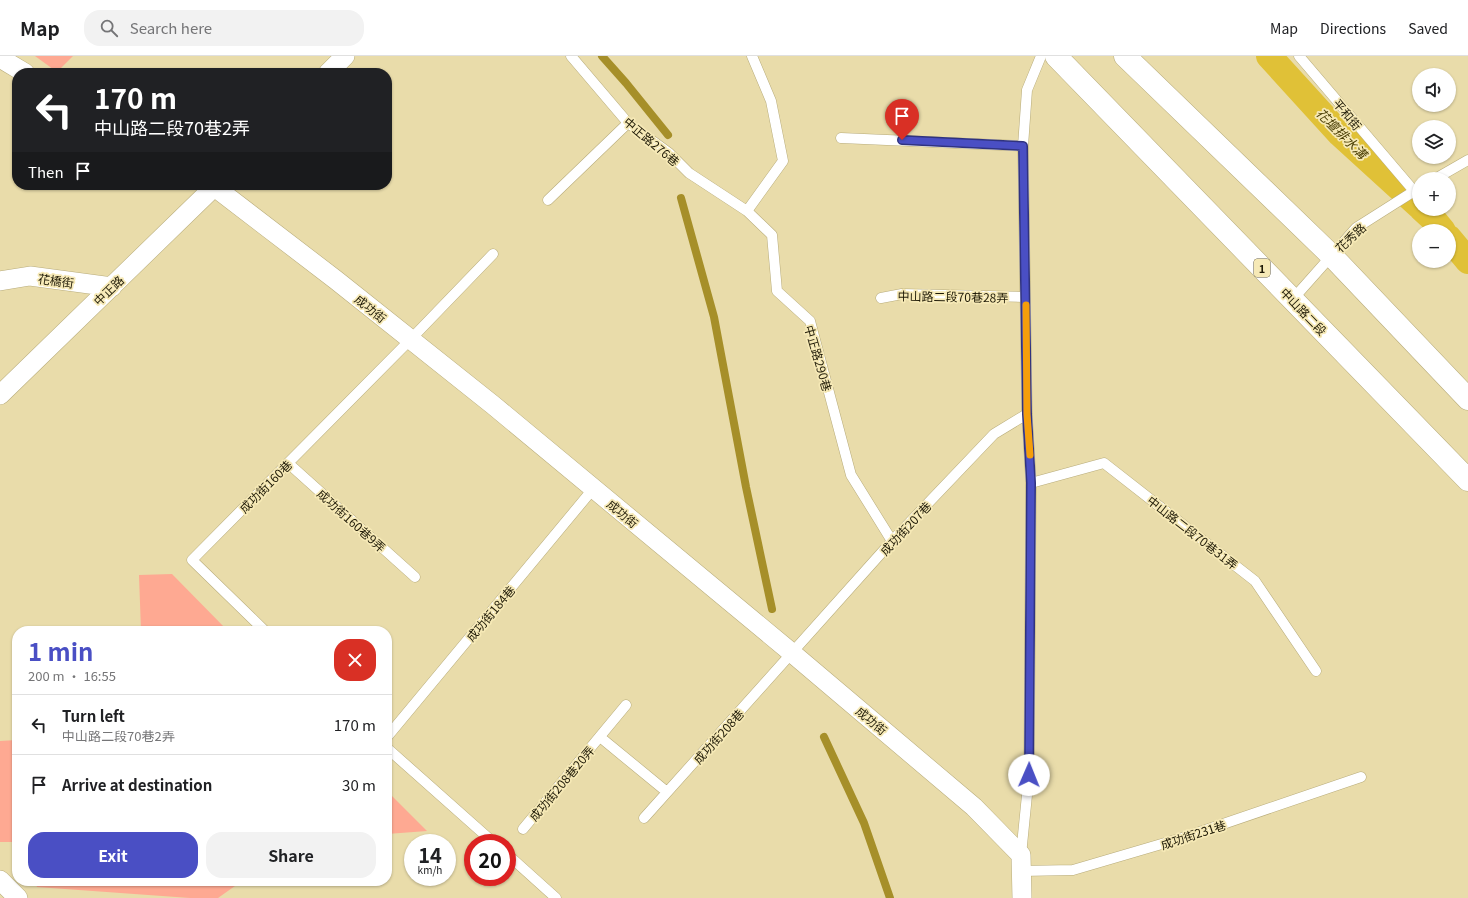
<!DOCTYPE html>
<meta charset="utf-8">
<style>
:root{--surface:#fff;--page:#f2f2f2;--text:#202124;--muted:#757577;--line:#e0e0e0;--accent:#4a4fc4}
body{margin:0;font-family:Georgia,"Noto Sans TC",serif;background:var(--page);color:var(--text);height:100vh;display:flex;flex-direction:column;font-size:15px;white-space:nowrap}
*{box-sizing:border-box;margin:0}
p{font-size:13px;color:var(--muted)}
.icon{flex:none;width:22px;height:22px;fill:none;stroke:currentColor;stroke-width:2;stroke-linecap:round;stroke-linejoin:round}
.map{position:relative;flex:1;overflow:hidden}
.sheet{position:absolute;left:12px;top:570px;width:380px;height:260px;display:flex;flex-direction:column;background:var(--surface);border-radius:16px;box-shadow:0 1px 3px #0004}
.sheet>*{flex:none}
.top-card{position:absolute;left:12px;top:12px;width:380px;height:122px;border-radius:16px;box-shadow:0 1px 3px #0004;background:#202124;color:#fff;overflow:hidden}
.tools{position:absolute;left:1412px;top:12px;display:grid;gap:8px}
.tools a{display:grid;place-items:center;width:44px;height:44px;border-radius:50%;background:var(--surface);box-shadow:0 1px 3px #0004;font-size:20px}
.speed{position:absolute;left:404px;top:778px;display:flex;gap:8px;font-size:20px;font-weight:700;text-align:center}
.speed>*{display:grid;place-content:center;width:52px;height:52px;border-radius:50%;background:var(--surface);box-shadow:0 1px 3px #0004;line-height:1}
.speed small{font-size:10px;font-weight:400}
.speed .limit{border:6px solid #d22;background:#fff;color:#111}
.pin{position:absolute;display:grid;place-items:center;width:34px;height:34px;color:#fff;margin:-41px -17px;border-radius:50% 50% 50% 0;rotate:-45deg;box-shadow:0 0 4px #0007}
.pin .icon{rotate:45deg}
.me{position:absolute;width:44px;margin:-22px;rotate:1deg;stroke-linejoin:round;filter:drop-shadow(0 0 3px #0008)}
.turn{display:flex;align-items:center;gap:14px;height:84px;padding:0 16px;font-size:18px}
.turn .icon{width:52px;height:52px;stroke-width:2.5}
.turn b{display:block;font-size:28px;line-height:34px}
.then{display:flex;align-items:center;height:38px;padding:0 16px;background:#0003;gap:8px;font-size:15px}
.round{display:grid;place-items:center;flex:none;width:42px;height:42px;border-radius:16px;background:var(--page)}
.summary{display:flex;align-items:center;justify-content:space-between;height:68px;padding:0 16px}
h1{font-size:24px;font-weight:700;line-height:30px;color:var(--accent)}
.button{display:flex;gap:8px;margin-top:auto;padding:8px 16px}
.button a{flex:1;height:46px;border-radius:16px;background:var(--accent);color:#fff;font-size:16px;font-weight:700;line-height:46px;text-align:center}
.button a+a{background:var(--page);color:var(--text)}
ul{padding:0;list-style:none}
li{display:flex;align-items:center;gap:12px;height:60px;padding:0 16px;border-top:1px solid var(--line)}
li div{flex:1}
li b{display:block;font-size:15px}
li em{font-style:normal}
header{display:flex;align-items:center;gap:24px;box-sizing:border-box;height:56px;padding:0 20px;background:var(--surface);border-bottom:1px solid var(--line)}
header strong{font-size:19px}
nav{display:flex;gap:22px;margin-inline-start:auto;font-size:14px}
.search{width:280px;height:36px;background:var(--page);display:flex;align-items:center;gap:10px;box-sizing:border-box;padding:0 14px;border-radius:16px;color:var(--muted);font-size:15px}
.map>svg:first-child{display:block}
.green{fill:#fea992}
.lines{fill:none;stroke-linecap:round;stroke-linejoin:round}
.stream{stroke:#a68f29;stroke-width:8}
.canal{stroke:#e0c137;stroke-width:26}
.service-casing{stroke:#b8ac7b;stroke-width:11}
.minor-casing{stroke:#b8ac7b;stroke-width:20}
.primary-casing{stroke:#b8ac7b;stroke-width:23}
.service{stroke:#fff;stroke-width:10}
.minor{stroke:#fff;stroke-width:19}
.primary{stroke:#fff;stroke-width:22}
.route-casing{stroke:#30337f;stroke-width:10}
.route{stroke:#4a4fc4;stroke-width:7}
.slow{stroke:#f59e0b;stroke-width:7}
.labels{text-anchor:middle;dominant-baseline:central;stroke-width:3.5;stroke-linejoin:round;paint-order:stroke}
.shield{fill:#f6e9b6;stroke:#60583c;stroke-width:1}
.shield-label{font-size:11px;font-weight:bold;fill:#1f1a07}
.street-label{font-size:12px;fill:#1f1a07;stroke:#f6e9b6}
.water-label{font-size:13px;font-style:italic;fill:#4b3f05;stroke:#f6e9b6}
</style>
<header>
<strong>Map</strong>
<div class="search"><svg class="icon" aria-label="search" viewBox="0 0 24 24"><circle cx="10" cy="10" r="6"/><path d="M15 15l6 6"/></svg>Search here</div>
<nav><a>Map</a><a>Directions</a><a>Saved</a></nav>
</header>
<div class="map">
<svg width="1468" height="842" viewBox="0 0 1468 842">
<rect width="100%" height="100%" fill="#e9dcaa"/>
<!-- green -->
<path class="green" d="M 35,0 L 73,0 L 57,16 Z
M 172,518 L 228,575 L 141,575 L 139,519 Z
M 17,684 L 17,791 L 14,786 L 0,786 L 0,685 Z
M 387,735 L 427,775 L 387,778 Z
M 35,825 L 242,825 L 218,842 L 190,842 L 37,831 Z"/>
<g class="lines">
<!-- stream -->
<path class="stream" d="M 602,0 L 626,27 L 668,79
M 681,142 L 714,261 L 746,431 L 772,553
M 824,681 L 864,767 L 890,842"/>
<!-- canal -->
<path class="canal" d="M 1269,0 L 1340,78 L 1419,150
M 1422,153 L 1434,164 L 1443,175
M 1449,182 L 1468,205"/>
<!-- service casing -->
<g class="service-casing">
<path id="service" d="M 571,0 L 628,67 L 669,97 L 689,117 L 747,155 L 772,179 L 777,235 L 810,265 L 851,419 L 892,485
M 1299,0 L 1414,135
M 841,82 L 1023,90
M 1435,123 L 1468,104
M 548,144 L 628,67
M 747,155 L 783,105 L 771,45 L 752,0
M 881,242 L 902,238 L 1025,241
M 1293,243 L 1356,172 L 1419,132
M 288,407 L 415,521
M 1031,427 L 1104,407 L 1255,525 L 1316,615
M 265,575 L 192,504 L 411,283 L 493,198
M 387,681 L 593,433
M 600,681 L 667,736
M 387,692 L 494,787
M 644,762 L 892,485 L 994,378 L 1027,358
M 523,773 L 626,649
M 507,798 L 556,842
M 1021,799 L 1029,719 L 1031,427 L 1027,358 L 1023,90 L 1027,34 L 1041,0
M 1021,815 L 1073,814 L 1182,782 L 1361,721"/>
</g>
<!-- minor casing -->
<g class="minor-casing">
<path id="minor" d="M 0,2 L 25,17
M 328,17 L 345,0
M 212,129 L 336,224 L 493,349 L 792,597 L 974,751 L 1021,799 L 1022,842
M 0,225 L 30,220 L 112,231
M 0,339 L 216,129
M 0,824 L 18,842"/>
</g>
<!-- primary casing -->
<g class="primary-casing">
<path id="primary" d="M 1056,0 L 1468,424
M 1125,0 L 1331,199 L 1468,343"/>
</g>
<!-- service -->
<use href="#service" class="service"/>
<!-- minor -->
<use href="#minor" class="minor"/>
<!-- primary -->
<use href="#primary" class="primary"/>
</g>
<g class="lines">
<!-- route casing -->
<g class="route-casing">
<path id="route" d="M 902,84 L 1023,90 L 1027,358 L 1031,427 L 1029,719"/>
</g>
<!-- route -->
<use href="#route" class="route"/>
<!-- slow -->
<path class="slow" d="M 1026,249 L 1027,358 L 1030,399"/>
</g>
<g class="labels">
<!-- shield labels -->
<rect class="shield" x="1254" y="203" width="16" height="18" rx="3"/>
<g class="shield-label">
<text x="1262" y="212">1</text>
</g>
<!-- street labels -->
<g class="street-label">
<text transform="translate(1348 58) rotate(50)">平和街</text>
<text transform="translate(652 85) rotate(40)">中正路276巷</text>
<text transform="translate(1350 181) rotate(-43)">花秀路</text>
<text transform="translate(56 224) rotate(8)">花橋街</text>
<text transform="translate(108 234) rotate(-44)">中正路</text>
<text transform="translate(953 240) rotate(1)">中山路二段70巷28弄</text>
<text transform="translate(371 252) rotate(39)">成功街</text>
<text transform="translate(1304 255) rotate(46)">中山路二段</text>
<text transform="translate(819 302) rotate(74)">中正路290巷</text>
<text transform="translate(265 430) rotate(-45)">成功街160巷</text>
<text transform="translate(623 457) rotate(40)">成功街</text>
<text transform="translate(352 464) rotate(42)">成功街160巷9弄</text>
<text transform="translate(905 472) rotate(-47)">成功街207巷</text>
<text transform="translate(1193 476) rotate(38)">中山路二段70巷31弄</text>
<text transform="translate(490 557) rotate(-50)">成功街184巷</text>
<text transform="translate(872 664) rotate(40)">成功街</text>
<text transform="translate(718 680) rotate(-48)">成功街208巷</text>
<text transform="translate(561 727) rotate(-50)">成功街208巷20弄</text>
<text transform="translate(1193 778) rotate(-18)">成功街231巷</text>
</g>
<!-- water labels -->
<g class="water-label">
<text transform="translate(1342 77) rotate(45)">花壇排水溝</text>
</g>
</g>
</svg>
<div class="tools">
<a><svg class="icon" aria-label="sound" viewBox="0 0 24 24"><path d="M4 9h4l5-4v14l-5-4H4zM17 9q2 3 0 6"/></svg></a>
<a><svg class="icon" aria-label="layers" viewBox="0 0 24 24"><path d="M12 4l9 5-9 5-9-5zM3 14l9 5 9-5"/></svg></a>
<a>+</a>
<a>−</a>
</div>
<div class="speed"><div>14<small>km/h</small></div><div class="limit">20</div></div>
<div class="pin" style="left:902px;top:84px;background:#d93025"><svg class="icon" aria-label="arrive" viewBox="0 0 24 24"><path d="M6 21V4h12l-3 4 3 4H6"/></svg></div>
<svg class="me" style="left:1029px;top:719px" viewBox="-20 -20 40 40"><circle r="19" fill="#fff"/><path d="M0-13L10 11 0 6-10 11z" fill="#4a4fc4"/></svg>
<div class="top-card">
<div class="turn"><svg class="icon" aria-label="left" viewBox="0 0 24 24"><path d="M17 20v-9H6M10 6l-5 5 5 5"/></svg><div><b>170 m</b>中山路二段70巷2弄</div></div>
<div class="then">Then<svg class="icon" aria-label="arrive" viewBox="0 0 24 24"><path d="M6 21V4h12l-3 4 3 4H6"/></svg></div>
</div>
<section class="sheet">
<div class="summary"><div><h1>1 min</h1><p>200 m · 16:55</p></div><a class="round" style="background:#d93025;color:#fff"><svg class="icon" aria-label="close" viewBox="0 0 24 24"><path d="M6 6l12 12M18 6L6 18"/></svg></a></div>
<ul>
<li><svg class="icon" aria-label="left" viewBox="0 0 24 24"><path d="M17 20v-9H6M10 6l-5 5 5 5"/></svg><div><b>Turn left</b><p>中山路二段70巷2弄</p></div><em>170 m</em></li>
<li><svg class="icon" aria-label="arrive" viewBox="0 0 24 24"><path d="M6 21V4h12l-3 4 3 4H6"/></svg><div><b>Arrive at destination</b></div><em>30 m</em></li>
</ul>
<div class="button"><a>Exit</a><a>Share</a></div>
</section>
</div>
